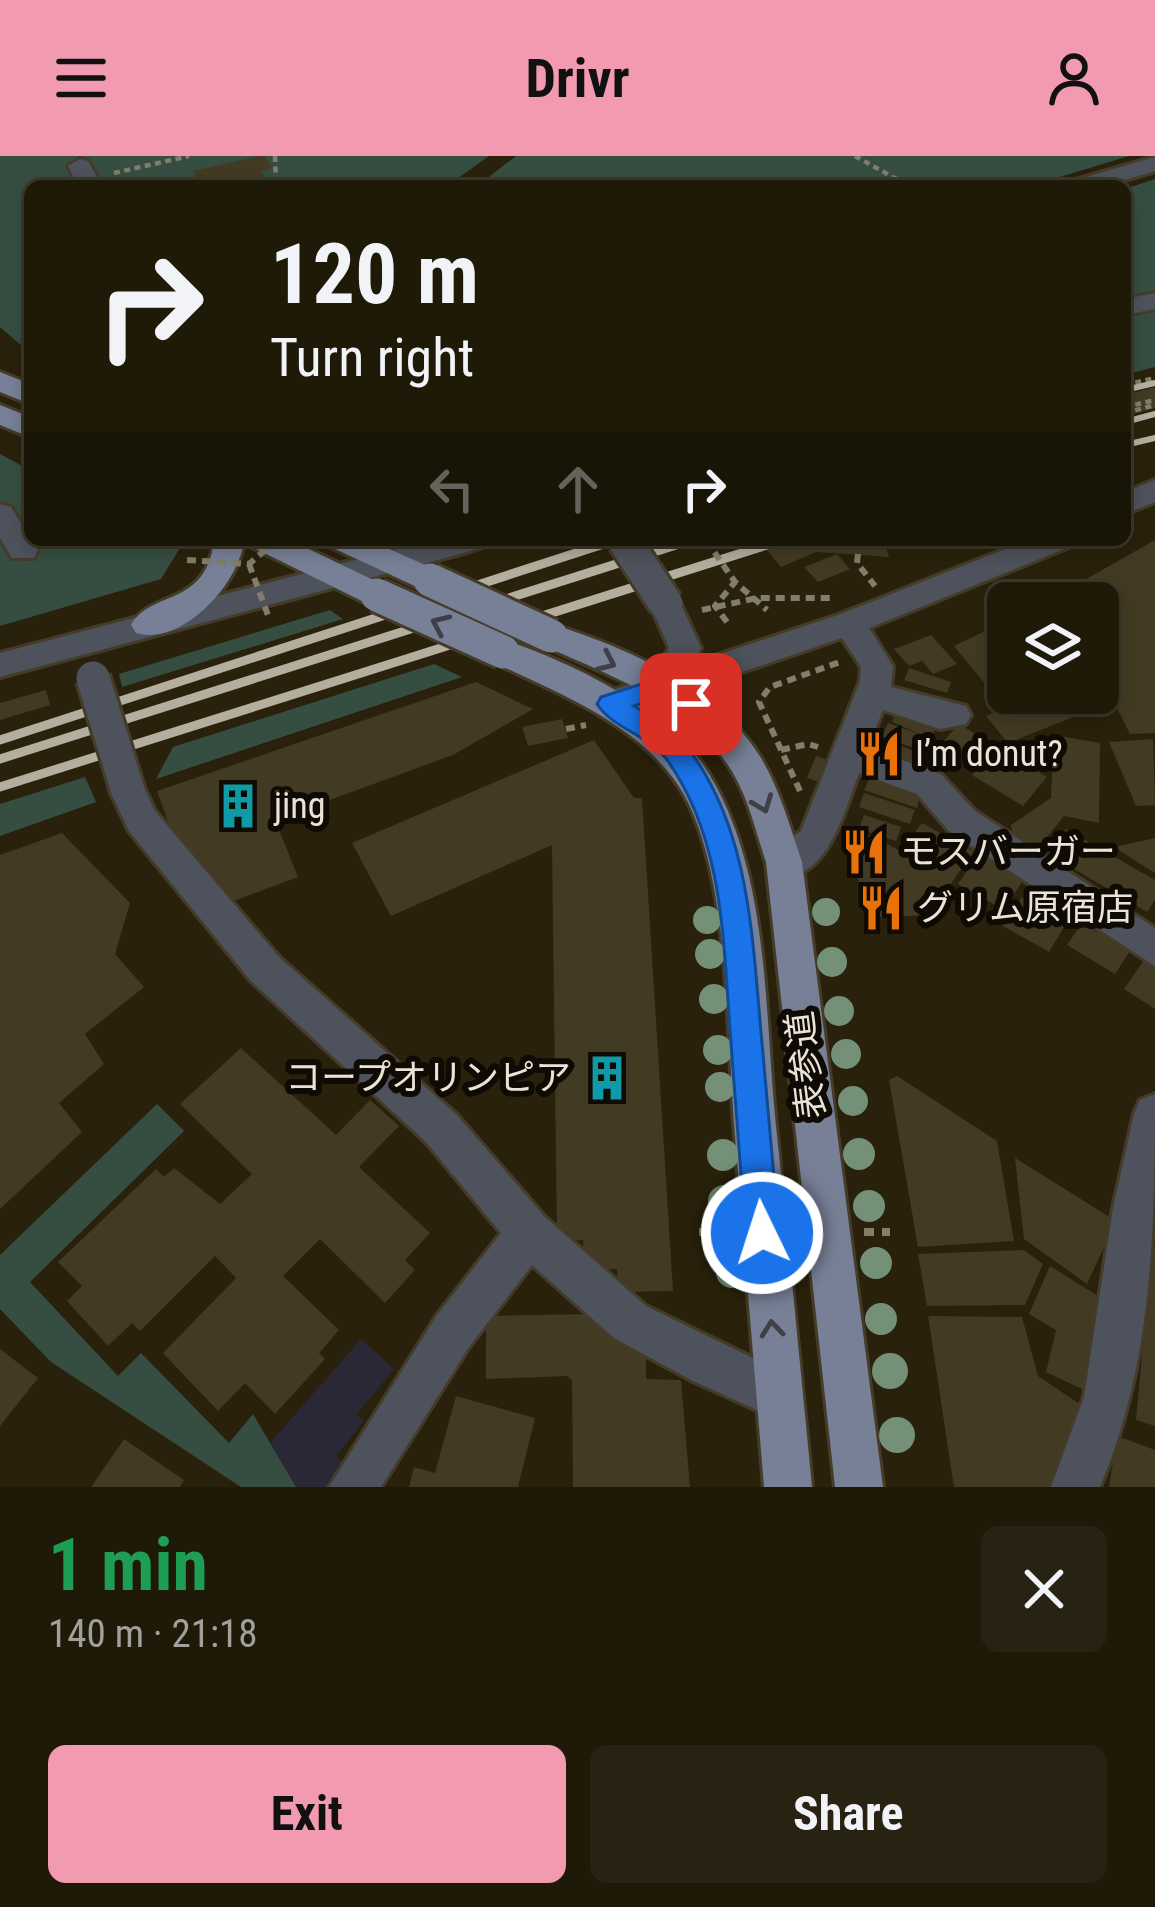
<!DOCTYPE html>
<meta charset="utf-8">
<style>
:root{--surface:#1f1908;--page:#272212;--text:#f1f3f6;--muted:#a1a09c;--line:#3c3829;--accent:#f29ab0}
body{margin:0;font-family:"Roboto Condensed","Noto Sans JP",sans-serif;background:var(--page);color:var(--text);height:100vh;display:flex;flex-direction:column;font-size:45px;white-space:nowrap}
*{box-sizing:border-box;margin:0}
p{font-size:39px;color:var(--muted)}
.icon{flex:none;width:66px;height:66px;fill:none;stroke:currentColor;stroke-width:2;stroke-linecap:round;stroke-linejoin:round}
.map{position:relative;height:1331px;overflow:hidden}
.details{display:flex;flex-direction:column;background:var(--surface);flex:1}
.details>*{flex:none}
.hud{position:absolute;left:24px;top:24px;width:1107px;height:366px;border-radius:18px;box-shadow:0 6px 18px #0003,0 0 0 3px var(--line);background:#1f1908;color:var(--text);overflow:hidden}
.buttons{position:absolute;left:987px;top:426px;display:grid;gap:24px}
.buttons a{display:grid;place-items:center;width:132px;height:132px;border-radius:18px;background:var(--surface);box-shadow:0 6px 18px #0003,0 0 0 3px var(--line);font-size:60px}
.pin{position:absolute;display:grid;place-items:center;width:102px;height:102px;color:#fff;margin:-51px;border-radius:24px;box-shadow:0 6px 18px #0006}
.me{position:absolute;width:132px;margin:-66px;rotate:356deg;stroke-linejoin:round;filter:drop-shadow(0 0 9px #0008)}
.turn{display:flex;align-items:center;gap:42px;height:252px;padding:0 48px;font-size:54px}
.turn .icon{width:156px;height:156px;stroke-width:2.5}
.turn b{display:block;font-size:84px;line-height:102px}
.lanes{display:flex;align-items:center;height:114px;padding:0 48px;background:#0003;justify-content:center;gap:60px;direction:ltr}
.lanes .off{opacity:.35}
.round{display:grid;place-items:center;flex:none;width:126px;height:126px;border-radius:18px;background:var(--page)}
.head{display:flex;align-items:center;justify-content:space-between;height:204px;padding:0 48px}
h1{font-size:72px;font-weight:700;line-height:90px;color:#1e9e55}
.cta{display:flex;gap:24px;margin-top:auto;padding:24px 48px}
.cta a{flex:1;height:138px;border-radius:18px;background:var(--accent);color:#111;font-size:48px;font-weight:700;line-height:138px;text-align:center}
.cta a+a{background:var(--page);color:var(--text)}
header{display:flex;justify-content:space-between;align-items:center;height:156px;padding:0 48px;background:var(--accent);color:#111;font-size:54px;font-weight:700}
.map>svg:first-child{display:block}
.industrial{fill:#2a2737}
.green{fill:#364e42}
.building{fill:#423a23}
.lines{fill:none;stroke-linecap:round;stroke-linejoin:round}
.minor-casing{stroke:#443c28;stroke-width:6}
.major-casing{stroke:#443c28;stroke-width:6}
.path-far2{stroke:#837d6b;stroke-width:4.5;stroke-dasharray:6 4.5;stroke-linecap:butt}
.path-far1{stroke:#837d6b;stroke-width:6;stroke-dasharray:9 6;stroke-linecap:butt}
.path{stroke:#837d6b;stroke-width:8;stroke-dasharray:10 8;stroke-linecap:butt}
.minor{fill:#4d525c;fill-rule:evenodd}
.major{fill:#778096;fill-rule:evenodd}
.rail-far1{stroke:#b4ae9f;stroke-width:6}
.rail{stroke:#b4ae9f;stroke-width:9}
.minor-bridge-casing{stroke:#443c28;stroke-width:39;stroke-linecap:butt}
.major-bridge-casing{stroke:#443c28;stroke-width:39;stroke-linecap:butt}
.path-bridge{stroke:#837d6b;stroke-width:6;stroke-dasharray:9 6;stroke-linecap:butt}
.minor-bridge{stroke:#4d525c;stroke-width:33}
.major-bridge{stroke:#778096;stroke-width:33}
.tree{fill:#749177}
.oneway{stroke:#3e4046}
.route{fill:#1a73e8;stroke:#114b97;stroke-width:3}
.labels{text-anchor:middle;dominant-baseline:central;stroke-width:12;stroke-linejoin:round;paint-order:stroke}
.poi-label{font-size:36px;fill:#e9e4d7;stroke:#0f0b04;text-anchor:start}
.street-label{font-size:36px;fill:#e9e4d7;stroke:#0f0b04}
</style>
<header><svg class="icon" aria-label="menu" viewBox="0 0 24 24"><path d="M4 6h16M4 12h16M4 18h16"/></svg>Drivr<svg class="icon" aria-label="person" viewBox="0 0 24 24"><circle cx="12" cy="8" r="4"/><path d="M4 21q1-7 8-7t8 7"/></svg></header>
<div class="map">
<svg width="1155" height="1331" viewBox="0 0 1155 1331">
<rect width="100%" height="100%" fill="#29210b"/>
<!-- industrial -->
<path class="industrial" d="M 361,1183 L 394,1213 L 357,1258 L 364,1265 L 336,1300 L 344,1307 L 327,1331 L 296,1331 L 270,1287 Z"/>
<!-- green -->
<path class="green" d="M 0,0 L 489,0 L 447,30 L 30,30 L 30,197 L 0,171 Z
M 516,0 L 1129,0 L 1030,30 L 477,30 Z
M 1155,23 L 1155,211 L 1125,219 L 1125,33 Z
M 0,298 L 30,314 L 30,384 L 165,384 L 180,392 L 161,423 L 0,470 Z
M 330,454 L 343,463 L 122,531 L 119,518 Z
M 434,508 L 462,521 L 156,623 L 173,591 Z
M 85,621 L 96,646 L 0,680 L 0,648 Z
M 157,948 L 184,975 L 30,1126 L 118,1220 L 141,1197 L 229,1287 L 253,1258 L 296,1331 L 241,1331 L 51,1206 L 0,1153 L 0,1099 Z"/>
<!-- building -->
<path class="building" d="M 259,0 L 265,0 L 272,12 L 261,15 L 270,30 L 202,30 L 193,15 Z
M 1155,231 L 1155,252 L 1125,260 L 1125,239 Z
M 758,384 L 884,384 L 889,401 L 816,396 L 781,411 Z
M 1155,384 L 1155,577 L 1130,578 L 1098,514 L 1098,447 L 1065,447 L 1060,438 Z
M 837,398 L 850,413 L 818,426 L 804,411 Z
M 1008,464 L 1008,537 L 1098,537 L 1098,526 L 1109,547 L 1008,587 L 986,560 L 1005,552 L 954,490 Z
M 931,479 L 957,508 L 933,518 L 922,505 L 909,510 L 894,493 Z
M 909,512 L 951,526 L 947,537 L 904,524 Z
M 476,526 L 533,553 L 453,599 L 275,664 L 298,721 L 231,746 L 169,669 L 157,635 Z
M 46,534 L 50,549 L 0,564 L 0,547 Z
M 897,554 L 936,568 L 928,597 L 882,581 L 888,567 L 922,579 L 892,566 Z
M 562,563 L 568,582 L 528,590 L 522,571 Z
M 959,568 L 995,590 L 973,614 L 937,592 Z
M 1054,579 L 1100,587 L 1099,667 L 1064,660 L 1036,695 L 1013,680 L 1011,669 L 1051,642 Z
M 1153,583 L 1155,649 L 1136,650 L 1109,586 Z
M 594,584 L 634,642 L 642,642 L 673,1135 L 618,1136 L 617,1113 L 584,1114 L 583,1084 L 557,1085 L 552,689 L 391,760 L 352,687 Z
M 884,584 L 928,600 L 922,614 L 878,597 Z
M 997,591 L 1047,621 L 1023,650 L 972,619 Z
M 816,600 L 837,607 L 829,629 L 807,622 Z
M 880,618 L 910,627 L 920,641 L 917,652 L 864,634 L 869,623 Z
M 864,637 L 915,654 L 910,668 L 859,651 Z
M 864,659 L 901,671 L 896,685 L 859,673 Z
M 922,667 L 974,695 L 929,759 L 865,762 L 850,677 L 863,675 L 900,695 Z
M 1066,673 L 1155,724 L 1155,744 L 1147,756 L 1047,697 Z
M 62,677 L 130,747 L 115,798 L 144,831 L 85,878 L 104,908 L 59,947 L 82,976 L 0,1053 L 0,699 Z
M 1155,682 L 1155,717 L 1114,691 Z
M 980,696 L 1025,721 L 1004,754 L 958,728 Z
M 1022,741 L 1067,766 L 1049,796 L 1003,770 Z
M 1082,767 L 1130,795 L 1115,818 L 1067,789 Z
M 1144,804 L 1155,812 L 1155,853 L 1124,833 Z
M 241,892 L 336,979 L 370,944 L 399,970 L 359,1011 L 430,1077 L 405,1104 L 415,1114 L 385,1147 L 320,1083 L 283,1120 L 339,1174 L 319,1197 L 325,1203 L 275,1258 L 245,1227 L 218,1255 L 163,1197 L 236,1122 L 215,1100 L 140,1175 L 132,1167 L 108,1190 L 67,1145 L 82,1130 L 58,1106 L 156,1013 L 164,1021 L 174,1012 L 220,1048 L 252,1018 L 180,948 Z
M 897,920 L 997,985 L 1014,1085 L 918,1091 L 889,924 Z
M 1015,1002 L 1116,1065 L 1087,1128 L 1024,1083 Z
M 1152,1090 L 1155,1090 L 1155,1270 L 1136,1264 Z
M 1024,1094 L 1043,1108 L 1025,1149 L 927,1150 L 918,1098 Z
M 1050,1110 L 1106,1145 L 1084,1234 L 1046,1216 L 1056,1174 L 1029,1158 Z
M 590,1158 L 646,1200 L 646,1223 L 681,1224 L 690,1331 L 573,1331 L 572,1224 L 567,1220 L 486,1223 L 486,1160 Z
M 928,1160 L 1022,1161 L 1038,1220 L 1084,1251 L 1058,1331 L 954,1331 Z
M 0,1193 L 38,1222 L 0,1270 Z
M 456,1240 L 535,1262 L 518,1331 L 409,1331 L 414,1311 L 435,1317 Z
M 1117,1280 L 1155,1294 L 1155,1331 L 1109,1331 Z
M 124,1283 L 184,1324 L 180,1331 L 91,1331 Z"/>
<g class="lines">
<!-- minor casing -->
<g class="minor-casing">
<path id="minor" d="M 1155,1 L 1155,15 L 1105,30 L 1068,30 L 1072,25 Z
M 80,3 L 88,5 L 102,30 L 78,30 L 68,10 Z
M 1155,137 L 1155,153 L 1125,159 L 1125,143 Z
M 1155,324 L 1155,346 L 1125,358 L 1125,336 Z
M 0,348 L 11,351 L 38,394 L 34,402 L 12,402 L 0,382 Z
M 431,384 L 486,384 L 482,391 L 471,395 L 0,521 L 0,497 Z
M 1028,384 L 1073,384 L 1069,391 L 869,472 L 893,510 L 891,531 L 966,550 L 971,559 L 966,568 L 940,573 L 883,554 L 868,592 L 941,618 L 975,655 L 1155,772 L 1155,810 L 949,675 L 917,638 L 859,617 C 845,653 825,736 771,717 L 766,706 L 771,695 L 801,675 L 860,525 L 861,511 L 842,482 L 610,561 L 598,557 L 593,548 L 598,539 L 652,521 L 669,492 L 650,448 L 655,440 L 677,440 L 701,492 L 693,507 L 838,459 Z
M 128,621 L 141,625 L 155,655 L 279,801 L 456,958 L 545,1061 L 646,1150 L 796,1223 L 803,1240 L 796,1257 L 779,1264 L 693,1225 L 614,1182 L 532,1109 L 469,1191 L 381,1331 L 329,1331 L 437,1159 L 501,1077 L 426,986 L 251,825 L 129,675 L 110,635 L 115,625 Z
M 1155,938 C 1155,1072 1153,1206 1100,1331 L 1051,1331 L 1084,1241 L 1113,1052 L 1134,958 L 1140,944 Z"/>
</g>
<!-- major casing -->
<g class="major-casing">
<path id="major" d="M 0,216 L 30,228 L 30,248 L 0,236 Z
M 0,249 L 30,261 L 30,281 L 0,269 Z
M 214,384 L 244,384 C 240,427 182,491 136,477 L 131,469 C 152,433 206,452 214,384 Z
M 248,384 L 290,384 L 388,431 L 393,439 L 388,447 L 366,447 L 252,391 Z
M 327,384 L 369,384 L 441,416 L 446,424 L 441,432 L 419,432 L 331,391 Z
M 551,468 C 626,491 719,532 761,602 C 780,634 790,671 802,706 L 883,1331 L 835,1331 L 766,706 C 756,677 749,644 733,617 C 692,547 610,520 540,488 L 535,480 L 540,472 Z
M 503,484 C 565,503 665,552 702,607 C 769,706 764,845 775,960 C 788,1083 800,1207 812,1331 L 764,1331 C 754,1210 744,1089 734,968 C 727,875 730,696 673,622 C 629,563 555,536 491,505 L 487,496 L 491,487 Z"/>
</g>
<!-- path-far2 -->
<path class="path-far2" d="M 275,0 L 276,29
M 855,0 L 909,30
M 114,17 L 189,0
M 1125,229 L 1155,222
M 1125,251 L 1155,244
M 1125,257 L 1155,249"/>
<!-- path-far1 -->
<path class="path-far1" d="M 858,398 L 857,407 L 875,430
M 702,454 L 757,442 L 831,442
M 727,466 L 715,450 L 735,426 L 767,454
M 566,573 L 586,569
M 781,594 L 808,588 L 818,591
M 800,635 L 759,546 L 770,531 L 840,506"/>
<!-- path -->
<path class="path" d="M 699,1076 L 725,1076
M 864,1076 L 890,1076"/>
<!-- minor -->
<use href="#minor" class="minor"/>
<!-- major -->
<use href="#major" class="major"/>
<!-- rail-far1 -->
<path class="rail-far1" d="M 1125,234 L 1155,227
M 1125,266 L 1155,258
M 1125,289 L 1155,282"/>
<!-- rail -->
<path class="rail" d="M 0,584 L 616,384
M 0,603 L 692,384
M 0,631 L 783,384"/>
<!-- minor-bridge casing -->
<g class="minor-bridge-casing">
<path id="minor-bridge" d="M 624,384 L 666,448
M 93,522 L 128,635"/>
</g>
<!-- major-bridge casing -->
<g class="major-bridge-casing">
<path id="major-bridge" d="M 430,424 L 551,480
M 377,439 L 503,496"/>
</g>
<!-- path-bridge -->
<path class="path-bridge" d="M 706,384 L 735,426
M 187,404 L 249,408 L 277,384
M 249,408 L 269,462"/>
<!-- minor-bridge -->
<use href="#minor-bridge" class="minor-bridge"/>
<!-- major-bridge -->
<use href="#major-bridge" class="major-bridge"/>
</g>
<!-- trees -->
<g class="tree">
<circle cx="826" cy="756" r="14"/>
<circle cx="707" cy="764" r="14"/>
<circle cx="710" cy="798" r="15"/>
<circle cx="832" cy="806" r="15"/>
<circle cx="714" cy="843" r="15"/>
<circle cx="839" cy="855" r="15"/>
<circle cx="718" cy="894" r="15"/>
<circle cx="846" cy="898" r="15"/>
<circle cx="720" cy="931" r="15"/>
<circle cx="853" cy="945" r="15"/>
<circle cx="859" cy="998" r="16"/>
<circle cx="723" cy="999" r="16"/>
<circle cx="724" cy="1045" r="16"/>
<circle cx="869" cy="1050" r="16"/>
<circle cx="876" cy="1107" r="16"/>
<circle cx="732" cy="1116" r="16"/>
<circle cx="881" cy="1163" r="16"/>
<circle cx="890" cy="1215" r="18"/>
<circle cx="897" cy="1279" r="18"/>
</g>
<!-- one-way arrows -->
<defs><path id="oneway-chevron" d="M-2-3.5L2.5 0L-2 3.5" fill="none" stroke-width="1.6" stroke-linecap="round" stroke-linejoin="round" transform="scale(3)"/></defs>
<g class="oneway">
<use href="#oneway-chevron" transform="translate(440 468) rotate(-156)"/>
<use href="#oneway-chevron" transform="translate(607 506) rotate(24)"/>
<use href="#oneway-chevron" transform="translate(763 648) rotate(69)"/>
<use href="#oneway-chevron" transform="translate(772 1173) rotate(-96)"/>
</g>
<!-- route -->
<path class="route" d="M 663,521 L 700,541 L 704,548 L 700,555 L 682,555 L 660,542 L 634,550 C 652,561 672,571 685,588 C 749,670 752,777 761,876 C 767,943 773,1010 779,1077 L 774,1088 L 762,1093 L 751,1088 L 746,1077 C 740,1009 735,941 730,873 C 723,781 723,684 668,605 C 650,579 613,573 597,548 L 601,541 Z"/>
<!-- icons -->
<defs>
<g id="restaurant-bare" transform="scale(3.6)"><path d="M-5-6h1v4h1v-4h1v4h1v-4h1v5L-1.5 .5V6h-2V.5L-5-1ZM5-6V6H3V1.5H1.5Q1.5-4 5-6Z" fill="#e8710a" stroke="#0f0b04" stroke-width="2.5" paint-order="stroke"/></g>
<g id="building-bare" transform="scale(3.6)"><path d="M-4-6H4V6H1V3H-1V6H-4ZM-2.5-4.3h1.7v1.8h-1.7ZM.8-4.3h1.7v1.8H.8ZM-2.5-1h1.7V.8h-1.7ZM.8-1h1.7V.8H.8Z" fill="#0f9aa8" stroke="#0f0b04" stroke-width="2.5" paint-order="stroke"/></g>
</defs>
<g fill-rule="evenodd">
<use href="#restaurant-bare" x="879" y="598"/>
<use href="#building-bare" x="238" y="650"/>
<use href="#restaurant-bare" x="864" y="696"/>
<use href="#restaurant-bare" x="881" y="752"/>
<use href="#building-bare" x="607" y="922"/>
</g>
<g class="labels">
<!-- poi labels -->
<g class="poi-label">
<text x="915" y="598">I’m donut?</text>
<text x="274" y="650">jing</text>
<text x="900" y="696">モスバーガー</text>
<text x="917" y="752">グリム原宿店</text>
<text x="571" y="922" text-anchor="end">コープオリンピア</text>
</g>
<!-- street labels -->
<g class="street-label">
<text transform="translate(806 909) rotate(-97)">表参道</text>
</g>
</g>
</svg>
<div class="buttons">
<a><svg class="icon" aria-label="layers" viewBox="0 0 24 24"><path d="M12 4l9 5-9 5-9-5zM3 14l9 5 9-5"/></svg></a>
</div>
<div class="pin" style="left:691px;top:548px;background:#d93025"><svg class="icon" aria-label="arrive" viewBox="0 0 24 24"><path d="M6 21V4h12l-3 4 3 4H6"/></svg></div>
<svg class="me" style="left:762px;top:1077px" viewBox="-20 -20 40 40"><circle r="17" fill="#1a73e8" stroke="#fff" stroke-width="3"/><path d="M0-11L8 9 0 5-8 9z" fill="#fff"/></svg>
<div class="hud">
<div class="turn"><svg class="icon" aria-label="right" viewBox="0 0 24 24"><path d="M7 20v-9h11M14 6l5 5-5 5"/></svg><div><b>120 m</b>Turn right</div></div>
<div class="lanes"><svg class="icon off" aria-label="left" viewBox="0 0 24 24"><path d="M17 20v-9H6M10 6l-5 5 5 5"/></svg><svg class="icon off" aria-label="ahead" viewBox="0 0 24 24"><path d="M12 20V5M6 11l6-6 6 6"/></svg><svg class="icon" aria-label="right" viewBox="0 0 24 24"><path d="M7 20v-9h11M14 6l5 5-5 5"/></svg></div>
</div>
</div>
<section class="details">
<div class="head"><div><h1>1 min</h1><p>140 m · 21:18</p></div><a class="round"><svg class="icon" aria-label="close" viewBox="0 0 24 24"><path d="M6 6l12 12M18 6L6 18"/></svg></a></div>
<div class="cta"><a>Exit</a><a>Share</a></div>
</section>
